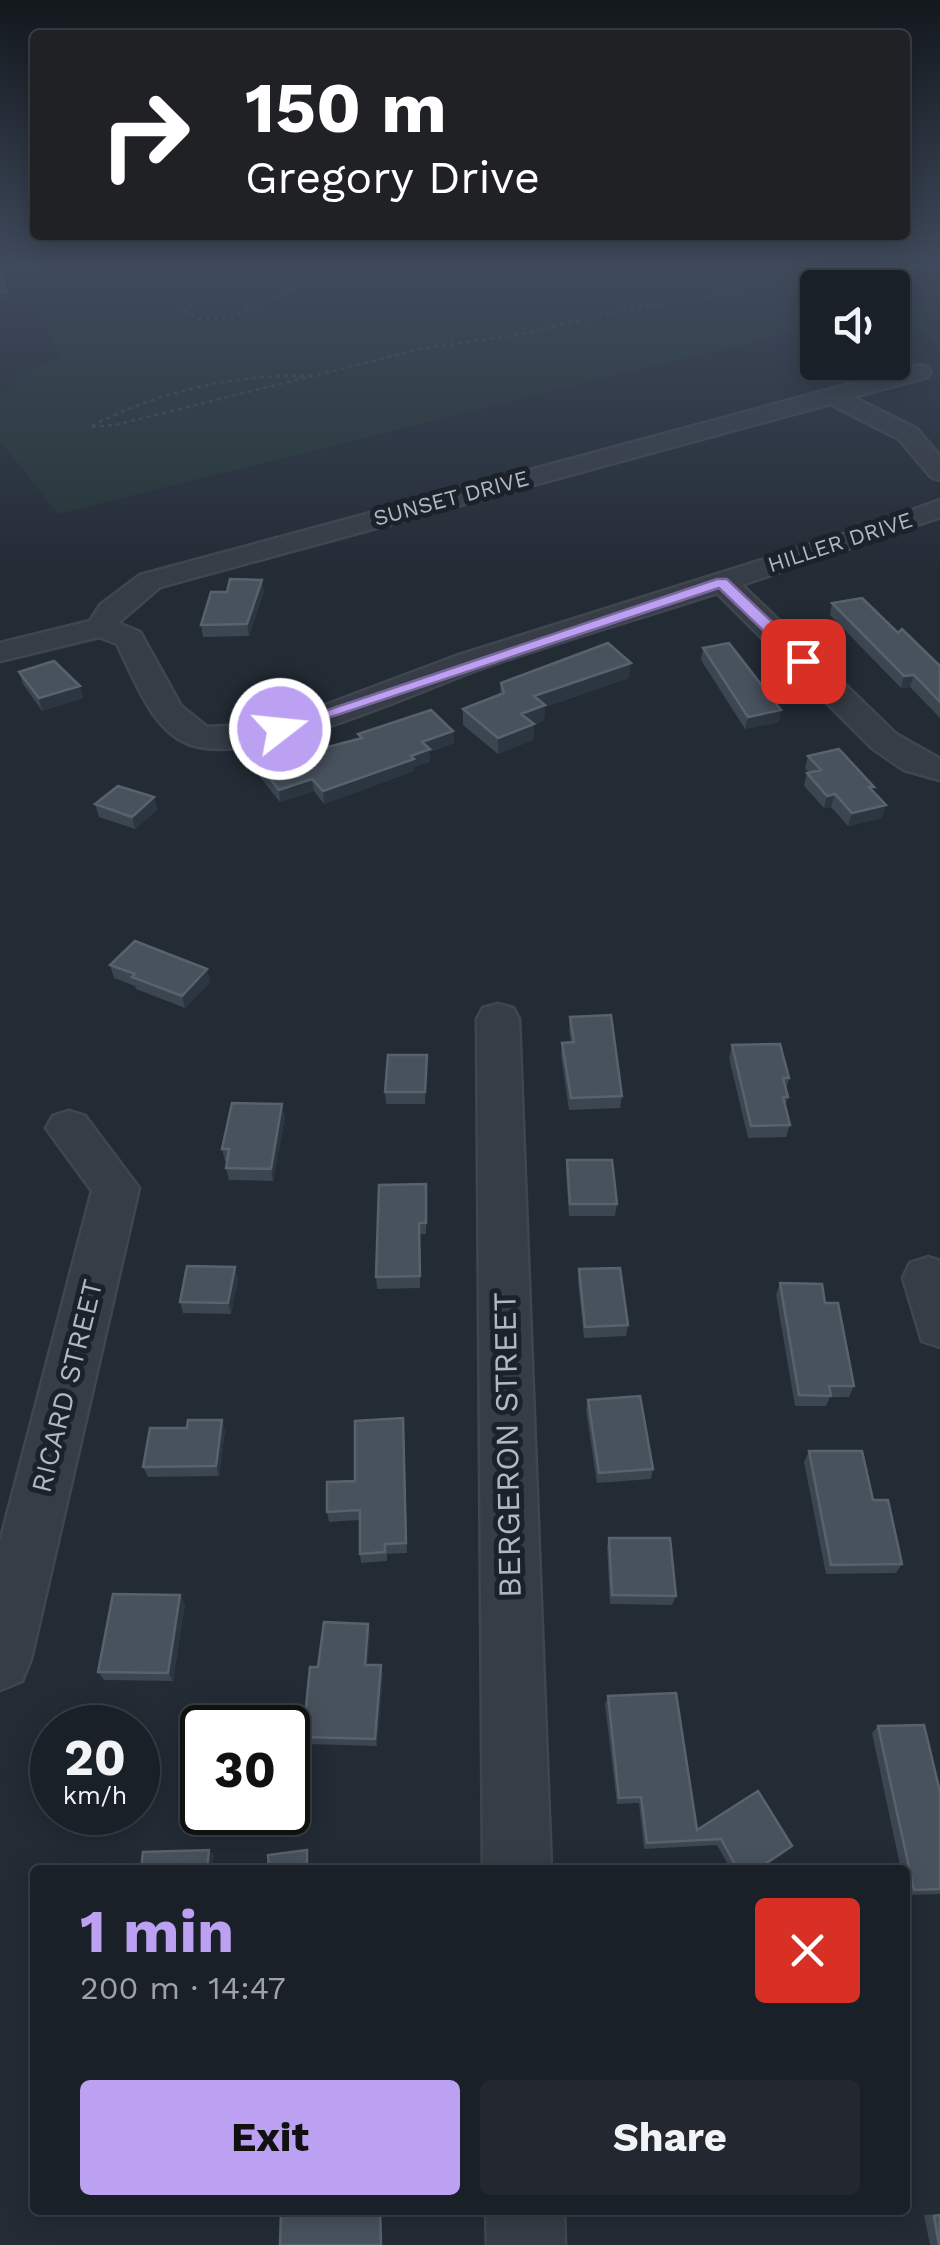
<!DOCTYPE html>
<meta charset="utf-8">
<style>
:root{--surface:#1a2028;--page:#232830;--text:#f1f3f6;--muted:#9fa3a8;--line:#383e45;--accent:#bca0f2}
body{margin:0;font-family:"Work Sans",sans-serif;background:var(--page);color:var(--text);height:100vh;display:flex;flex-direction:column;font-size:38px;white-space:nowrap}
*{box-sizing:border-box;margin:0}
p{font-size:32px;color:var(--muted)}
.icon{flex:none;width:55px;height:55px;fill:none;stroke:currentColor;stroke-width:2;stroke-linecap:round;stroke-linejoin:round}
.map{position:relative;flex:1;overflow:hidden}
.details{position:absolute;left:30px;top:1865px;width:880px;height:350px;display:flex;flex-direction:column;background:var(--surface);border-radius:10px;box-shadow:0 5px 25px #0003,0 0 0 2px var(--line)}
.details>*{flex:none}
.top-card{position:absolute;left:30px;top:30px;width:880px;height:210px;border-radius:10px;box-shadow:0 5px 25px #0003,0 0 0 2px var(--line);background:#202124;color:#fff;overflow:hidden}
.controls{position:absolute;left:800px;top:270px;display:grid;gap:20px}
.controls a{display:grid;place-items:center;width:110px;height:110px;border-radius:10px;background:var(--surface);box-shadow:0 5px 25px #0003,0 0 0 2px var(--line);font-size:50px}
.speed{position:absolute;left:30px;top:1705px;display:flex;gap:20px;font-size:50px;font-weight:700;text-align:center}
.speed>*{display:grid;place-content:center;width:130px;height:130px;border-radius:50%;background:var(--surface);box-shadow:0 5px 25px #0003,0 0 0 2px var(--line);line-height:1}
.speed small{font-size:25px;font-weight:400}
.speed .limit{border:5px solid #111;border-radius:15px;background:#fff;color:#111}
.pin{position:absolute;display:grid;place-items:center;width:85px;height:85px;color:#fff;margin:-42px;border-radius:20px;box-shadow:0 5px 15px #0006}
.me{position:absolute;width:110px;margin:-55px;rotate:74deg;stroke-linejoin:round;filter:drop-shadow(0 0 8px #0008)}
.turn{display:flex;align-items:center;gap:35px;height:210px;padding:0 50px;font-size:45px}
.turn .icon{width:130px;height:130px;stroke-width:2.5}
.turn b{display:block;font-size:70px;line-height:85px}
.round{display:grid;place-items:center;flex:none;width:105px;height:105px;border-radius:10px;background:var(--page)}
.overview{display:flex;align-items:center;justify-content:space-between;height:170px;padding:0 50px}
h1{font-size:60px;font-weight:700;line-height:75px;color:var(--accent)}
.action{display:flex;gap:20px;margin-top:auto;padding:20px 50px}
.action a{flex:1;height:115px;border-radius:10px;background:var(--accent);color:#111;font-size:40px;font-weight:700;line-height:115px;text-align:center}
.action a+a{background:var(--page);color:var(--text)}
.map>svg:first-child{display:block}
.green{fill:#253536}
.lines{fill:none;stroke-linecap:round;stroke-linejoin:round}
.river{fill:#182331;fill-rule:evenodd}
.minor-casing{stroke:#3f464f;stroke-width:5}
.path{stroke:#3d4e4f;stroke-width:2.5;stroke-dasharray:4 4;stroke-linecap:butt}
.minor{fill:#363d46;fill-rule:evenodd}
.wall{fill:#3b4651}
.shaded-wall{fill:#2c3640}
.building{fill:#48525d;stroke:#58626d;stroke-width:2.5}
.route{fill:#bca0f2;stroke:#7a689d;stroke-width:2.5}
.labels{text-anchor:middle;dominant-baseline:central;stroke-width:10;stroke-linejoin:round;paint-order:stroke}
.far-street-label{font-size:22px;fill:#b1b8c2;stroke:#1b222a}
.street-label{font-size:28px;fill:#b1b8c2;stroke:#1b222a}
.near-street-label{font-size:32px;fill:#b1b8c2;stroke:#1b222a}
</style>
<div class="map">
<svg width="940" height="2245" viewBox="0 0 940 2245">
<rect width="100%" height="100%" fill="#232b35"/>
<!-- green -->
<path class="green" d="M 13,263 L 844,263 L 862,273 L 868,285 L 877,287 L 818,288 L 817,326 L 58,514 L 0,441 L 0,395 L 26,369 L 61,360 Z
M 893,291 L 920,295 L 935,305 L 927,314 L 928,323 L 940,332 L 940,342 L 893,318 Z"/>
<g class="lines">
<!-- river -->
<path class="river" d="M 903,263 L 940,263 L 940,275 L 907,268 Z"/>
<!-- minor casing -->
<g class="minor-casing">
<path id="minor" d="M 920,365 L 928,367 L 931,372 L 928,377 L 853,397 L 917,429 L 940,456 L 940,480 L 931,477 L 899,439 L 830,404 L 160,587 L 118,623 L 140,632 L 181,706 L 207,727 L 252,725 L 299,715 L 456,656 L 854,531 L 940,500 L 940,517 L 742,585 L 896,734 L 940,759 L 940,780 L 904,770 L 872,748 L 717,593 C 637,619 556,642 477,670 C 411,694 259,766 192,745 C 152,733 134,677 117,644 L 99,637 L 0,661 L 0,643 L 90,621 L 100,605 L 140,575 Z
M 498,1004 L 513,1008 L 519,1019 L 551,1870 L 483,1870 L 477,1019 L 483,1008 Z
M 69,1111 L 85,1116 L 139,1188 L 31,1659 L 22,1681 L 0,1690 L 0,1542 L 92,1191 L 46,1128 L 53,1116 Z
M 928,1257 L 940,1261 L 940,1347 L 922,1341 L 903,1278 L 910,1263 Z
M 486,2210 L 564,2210 L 565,2245 L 487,2245 Z"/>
</g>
<!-- path -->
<path class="path" d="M 592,263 L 601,265
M 177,307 L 200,319 L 228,319 L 324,273 L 326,267 L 320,263
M 312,376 C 237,373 156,392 90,427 L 115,425 L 425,348 L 521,334 L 638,307 L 711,297 L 774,280 L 793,270 L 791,263"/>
<!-- minor -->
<use href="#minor" class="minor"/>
</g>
<!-- wall -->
<path class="wall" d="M 264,591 L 249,636 L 203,637 L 201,625 Z
M 832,603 L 940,666 L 940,718 L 910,687 L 901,688 L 830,615 Z
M 703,648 L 779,722 L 745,729 L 701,660 Z
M 19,672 L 80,686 L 83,698 L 42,711 L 23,684 Z
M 629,678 L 545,707 L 544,720 L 534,725 L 533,740 L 498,754 L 463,725 L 463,709 L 500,695 L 501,683 Z
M 453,731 L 454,743 L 430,752 L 430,762 L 414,767 L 414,771 L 324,804 L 314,791 L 280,802 L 260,777 L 259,765 L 359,739 L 358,734 Z
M 808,756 L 873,791 L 882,818 L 848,826 L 831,807 L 824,808 L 804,786 L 807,773 L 809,773 L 805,768 Z
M 154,797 L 157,810 L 135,829 L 99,817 L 95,804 Z
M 110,965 L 207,969 L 210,982 L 185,1008 L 136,989 L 135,986 L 114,978 Z
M 570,1017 L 622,1096 L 620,1108 L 569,1110 L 561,1055 L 562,1043 L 571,1042 L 569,1029 Z
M 732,1045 L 789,1078 L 786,1090 L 788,1097 L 785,1107 L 790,1125 L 786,1137 L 748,1138 L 729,1058 Z
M 427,1055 L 425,1104 L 386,1104 L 385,1092 Z
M 285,1117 L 273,1181 L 229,1180 L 226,1168 L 227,1161 L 225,1161 L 222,1149 Z
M 567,1160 L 617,1204 L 615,1216 L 569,1216 L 566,1172 Z
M 426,1184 L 426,1234 L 420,1234 L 420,1288 L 377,1289 L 376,1277 Z
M 579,1269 L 628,1325 L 626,1336 L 584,1338 L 578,1281 Z
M 238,1279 L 231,1314 L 183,1313 L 180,1302 Z
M 780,1283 L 825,1303 L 854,1386 L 849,1397 L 830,1397 L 826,1406 L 795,1406 L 776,1295 Z
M 588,1400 L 653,1469 L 651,1479 L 597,1483 L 586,1410 Z
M 404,1429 L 407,1553 L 387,1554 L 387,1561 L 361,1563 L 360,1554 L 360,1520 L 329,1522 L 327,1512 Z
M 225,1430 L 219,1476 L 148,1477 L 143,1467 Z
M 809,1451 L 873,1500 L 902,1564 L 896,1573 L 826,1574 L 804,1462 Z
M 609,1538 L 676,1596 L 672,1605 L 610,1604 L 607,1547 Z
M 180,1595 L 185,1604 L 173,1681 L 104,1680 L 98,1672 Z
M 368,1624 L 370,1632 L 367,1665 L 383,1673 L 377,1746 L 306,1744 L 303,1737 L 318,1667 Z
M 608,1696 L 697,1830 L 786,1852 L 759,1870 L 731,1870 L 717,1845 L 644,1849 L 639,1803 L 617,1804 L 605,1704 Z
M 878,1726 L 940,1792 L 940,1894 L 907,1895 L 905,1870 L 901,1870 L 872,1733 Z
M 940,2214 L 940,2245 L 930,2245 L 924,2215 Z"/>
<!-- shaded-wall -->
<path class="shaded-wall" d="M 7,291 L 9,300 L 0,304 L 0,294 Z
M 262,580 L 264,591 L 249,636 L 247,624 Z
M 631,663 L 629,678 L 545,707 L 544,720 L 534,725 L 533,740 L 498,754 L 498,738 L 521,714 L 534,696 Z
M 914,675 L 910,687 L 901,688 L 904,676 Z
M 80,686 L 83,698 L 42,711 L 39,698 Z
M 781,710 L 779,722 L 745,729 L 748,717 Z
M 453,731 L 454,743 L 430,752 L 430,762 L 414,767 L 414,771 L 324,804 L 323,791 L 411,756 L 422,742 Z
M 312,779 L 314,791 L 280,802 L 279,790 Z
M 835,794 L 831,807 L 824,808 L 827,796 Z
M 154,797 L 157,810 L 135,829 L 132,817 Z
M 886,805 L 882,818 L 848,826 L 852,813 Z
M 207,969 L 210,982 L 185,1008 L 182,996 Z
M 282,1104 L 285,1117 L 273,1181 L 271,1169 Z
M 235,1267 L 238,1279 L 231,1314 L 228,1303 Z
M 222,1420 L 225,1430 L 219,1476 L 216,1466 Z
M 180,1595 L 185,1604 L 173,1681 L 168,1673 Z
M 368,1624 L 370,1632 L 367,1673 L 365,1665 Z
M 381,1665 L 383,1673 L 377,1746 L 375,1739 Z
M 792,1846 L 786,1852 L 759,1870 L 756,1870 Z
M 209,1850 L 214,1856 L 212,1870 L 207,1870 Z
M 380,2210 L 382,2210 L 382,2245 L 381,2245 Z"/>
<!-- building -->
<path class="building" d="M 0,272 L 7,291 L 0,294 Z
M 230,579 L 262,580 L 247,624 L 201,625 L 211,592 L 227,592 Z
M 862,598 L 898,633 L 902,629 L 940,666 L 940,702 L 914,675 L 904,676 L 832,603 Z
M 608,643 L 631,663 L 534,696 L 545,705 L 521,714 L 534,724 L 498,738 L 463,709 L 504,693 L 501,683 Z
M 729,643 L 781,710 L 748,717 L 703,648 Z
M 54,661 L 80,686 L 39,698 L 19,672 Z
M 431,710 L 453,731 L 422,742 L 430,749 L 411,756 L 414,759 L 323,791 L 312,779 L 279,790 L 259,765 L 362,738 L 358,734 Z
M 839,749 L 874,787 L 869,787 L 886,805 L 852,813 L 835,794 L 827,796 L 807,773 L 821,770 L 808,756 Z
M 118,786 L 154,797 L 132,817 L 95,804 Z
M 135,941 L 207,969 L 182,996 L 132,977 L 135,974 L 110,965 Z
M 611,1015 L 622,1096 L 571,1098 L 562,1043 L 574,1042 L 570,1017 Z
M 780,1044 L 789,1078 L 783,1078 L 788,1097 L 783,1097 L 790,1125 L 751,1126 L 732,1045 Z
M 388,1055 L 427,1055 L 425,1092 L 385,1092 Z
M 232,1103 L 282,1104 L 271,1169 L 226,1168 L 229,1149 L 222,1149 Z
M 567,1160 L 612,1160 L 617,1204 L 570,1204 Z
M 426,1184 L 426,1223 L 419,1223 L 420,1276 L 376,1277 L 379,1185 Z
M 187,1266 L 235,1267 L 228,1303 L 180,1302 Z
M 620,1268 L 628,1325 L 585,1327 L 579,1269 Z
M 780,1283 L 822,1284 L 825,1303 L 838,1303 L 854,1386 L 829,1386 L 831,1396 L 799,1395 Z
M 640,1396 L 653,1469 L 599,1473 L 588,1400 Z
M 403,1418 L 406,1543 L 385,1544 L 385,1552 L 360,1554 L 360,1510 L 327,1512 L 327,1482 L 355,1481 L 355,1421 Z
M 188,1420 L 222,1420 L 216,1466 L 143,1467 L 150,1428 L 187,1428 Z
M 809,1451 L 862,1451 L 873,1500 L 888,1500 L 902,1564 L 831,1565 Z
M 609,1538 L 670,1538 L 676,1596 L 612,1595 Z
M 113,1594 L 180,1595 L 168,1673 L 98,1672 Z
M 324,1622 L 368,1624 L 365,1665 L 381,1665 L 375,1739 L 303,1737 L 310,1667 L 318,1667 Z
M 676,1693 L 697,1830 L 758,1791 L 792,1846 L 756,1870 L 738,1870 L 721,1839 L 647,1843 L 641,1797 L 619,1798 L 608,1696 Z
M 924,1725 L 940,1792 L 940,1889 L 914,1890 L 878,1726 Z
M 209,1850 L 207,1870 L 141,1870 L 143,1852 Z
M 307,1850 L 307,1870 L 269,1870 L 268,1855 Z
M 281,2210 L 380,2210 L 381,2245 L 280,2245 Z
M 940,2215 L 940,2245 L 939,2245 L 934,2216 Z"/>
<!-- sky -->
<linearGradient id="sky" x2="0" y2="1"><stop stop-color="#13181d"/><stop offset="0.46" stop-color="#3f4a5c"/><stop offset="1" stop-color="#3f4a5c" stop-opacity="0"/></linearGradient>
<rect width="940" height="577" fill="url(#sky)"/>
<!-- route -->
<path class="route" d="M 717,579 L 727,579 L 809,657 L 809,664 L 798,664 L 719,588 L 286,732 L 271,729 Z"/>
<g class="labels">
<!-- far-street labels -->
<g class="far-street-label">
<text transform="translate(451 498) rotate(-15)">SUNSET DRIVE</text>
<text transform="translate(840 542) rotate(-18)">HILLER DRIVE</text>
</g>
<!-- street labels -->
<g class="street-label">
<text transform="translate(67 1386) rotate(-76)">RICARD STREET</text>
</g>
<!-- near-street labels -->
<g class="near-street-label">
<text transform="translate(507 1445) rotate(-91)">BERGERON STREET</text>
</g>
</g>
</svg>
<div class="controls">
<a><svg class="icon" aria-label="sound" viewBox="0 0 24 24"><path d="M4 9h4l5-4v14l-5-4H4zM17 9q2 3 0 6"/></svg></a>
</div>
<div class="speed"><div>20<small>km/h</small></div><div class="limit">30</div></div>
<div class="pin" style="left:803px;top:661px;background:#d93025"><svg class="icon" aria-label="arrive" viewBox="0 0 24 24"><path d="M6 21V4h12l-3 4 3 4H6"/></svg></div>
<svg class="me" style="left:280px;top:729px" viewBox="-20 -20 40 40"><circle r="17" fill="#bca0f2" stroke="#fff" stroke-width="3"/><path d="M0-11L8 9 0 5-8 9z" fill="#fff"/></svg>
<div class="top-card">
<div class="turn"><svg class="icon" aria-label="right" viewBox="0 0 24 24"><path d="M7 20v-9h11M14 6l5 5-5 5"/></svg><div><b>150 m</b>Gregory Drive</div></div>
</div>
<section class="details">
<div class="overview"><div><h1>1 min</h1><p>200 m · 14:47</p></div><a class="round" style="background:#d93025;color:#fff"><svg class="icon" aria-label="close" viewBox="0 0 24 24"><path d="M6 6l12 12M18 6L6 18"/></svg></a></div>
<div class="action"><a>Exit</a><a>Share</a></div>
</section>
</div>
